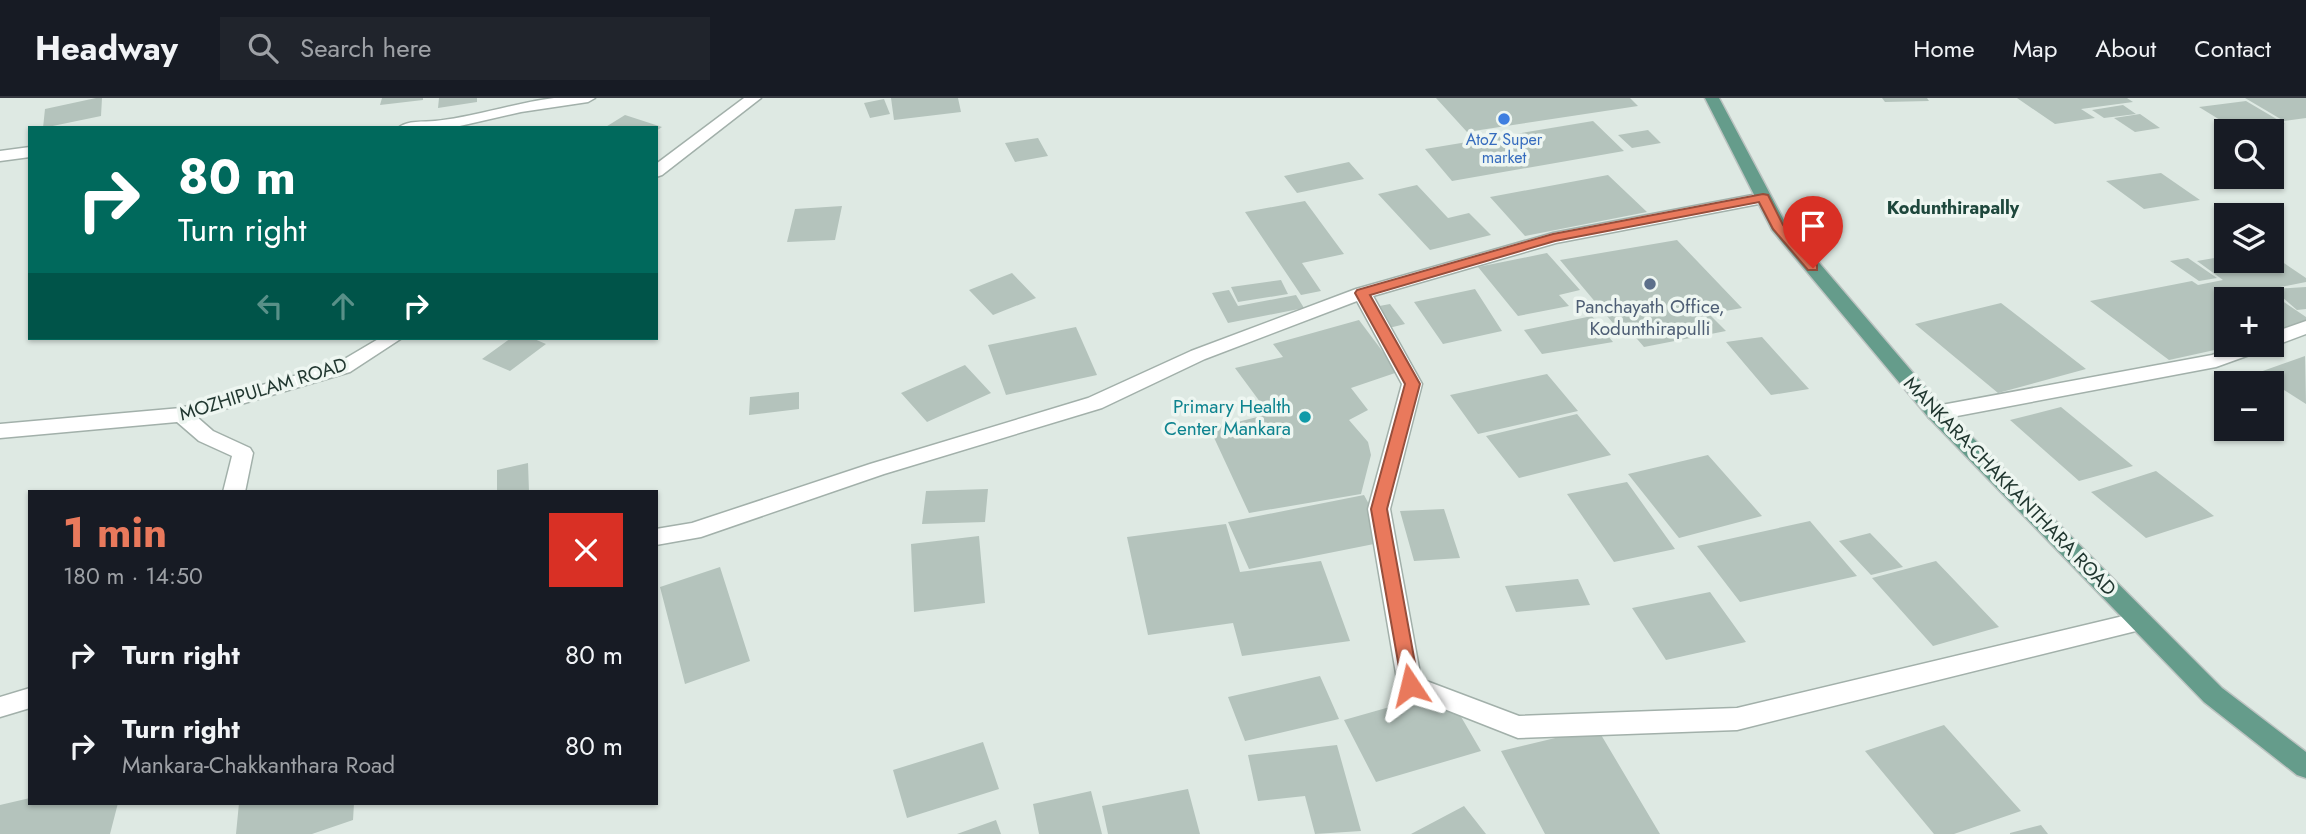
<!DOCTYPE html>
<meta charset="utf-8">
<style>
:root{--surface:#171b24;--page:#20242c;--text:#f1f3f6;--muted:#9ea1a6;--line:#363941;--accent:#e9795c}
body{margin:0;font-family:Jost,sans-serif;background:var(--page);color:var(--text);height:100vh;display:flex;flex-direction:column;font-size:26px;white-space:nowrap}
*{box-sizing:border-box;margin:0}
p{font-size:23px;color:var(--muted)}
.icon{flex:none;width:38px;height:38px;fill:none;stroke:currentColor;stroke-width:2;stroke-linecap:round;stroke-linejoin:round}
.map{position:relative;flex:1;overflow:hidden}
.drawer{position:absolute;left:28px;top:392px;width:630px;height:315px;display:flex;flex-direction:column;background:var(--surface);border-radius:0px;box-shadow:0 2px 5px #0004}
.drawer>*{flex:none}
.guide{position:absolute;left:28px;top:28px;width:630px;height:214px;border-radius:0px;box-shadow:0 2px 5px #0004;background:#00695c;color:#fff;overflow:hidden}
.controls{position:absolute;left:2214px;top:21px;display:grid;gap:14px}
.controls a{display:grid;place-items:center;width:70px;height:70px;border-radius:0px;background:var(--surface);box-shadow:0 2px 5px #0004;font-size:35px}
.pin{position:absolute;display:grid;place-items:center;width:60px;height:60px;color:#fff;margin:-72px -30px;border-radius:50% 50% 50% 0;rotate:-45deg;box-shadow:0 0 7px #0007}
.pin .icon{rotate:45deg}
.me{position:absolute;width:77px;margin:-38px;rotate:350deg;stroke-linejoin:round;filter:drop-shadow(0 0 5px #0008)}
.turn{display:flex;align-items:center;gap:24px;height:147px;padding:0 35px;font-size:32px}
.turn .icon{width:91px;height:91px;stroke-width:2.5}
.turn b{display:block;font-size:49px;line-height:60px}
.lanes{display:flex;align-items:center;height:66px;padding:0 35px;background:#0003;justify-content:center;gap:35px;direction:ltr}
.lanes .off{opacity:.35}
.round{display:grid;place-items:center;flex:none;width:74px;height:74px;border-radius:0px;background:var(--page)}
.summary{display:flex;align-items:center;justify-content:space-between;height:119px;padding:0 35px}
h1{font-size:42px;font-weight:700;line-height:52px;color:var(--accent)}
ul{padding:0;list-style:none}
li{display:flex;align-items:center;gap:21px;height:91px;padding:0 35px}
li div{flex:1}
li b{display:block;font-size:26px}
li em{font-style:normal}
header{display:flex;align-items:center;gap:42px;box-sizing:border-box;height:98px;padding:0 35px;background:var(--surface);border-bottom:2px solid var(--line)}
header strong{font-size:33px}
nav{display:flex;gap:38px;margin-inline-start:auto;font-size:24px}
.search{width:490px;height:63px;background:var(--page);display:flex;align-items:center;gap:18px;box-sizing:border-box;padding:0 24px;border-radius:0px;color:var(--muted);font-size:26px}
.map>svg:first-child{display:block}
.building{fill:#b4c3bc}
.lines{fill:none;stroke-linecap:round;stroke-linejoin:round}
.minor-casing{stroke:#a2b0aa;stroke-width:3}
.major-casing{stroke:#bcc3c1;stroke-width:3}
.minor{fill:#fff;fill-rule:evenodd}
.major{fill:#659c8b;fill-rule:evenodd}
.route{fill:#e9795c;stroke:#974f3c;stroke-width:2}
.shop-dot{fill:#3f7fe0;stroke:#eef6f1;stroke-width:2.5}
.service-dot{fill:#5c6f8a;stroke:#eef6f1;stroke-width:2.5}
.culture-dot{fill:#0f9aa8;stroke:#eef6f1;stroke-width:2.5}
.labels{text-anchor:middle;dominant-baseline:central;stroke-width:7;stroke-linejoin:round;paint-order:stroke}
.far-shop-label{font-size:16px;fill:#366cbe;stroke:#eef6f1}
.far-neighbourhood-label{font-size:18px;font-weight:bold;fill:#1e473c;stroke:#eef6f1}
.service-label{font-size:19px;fill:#4e5e75;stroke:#eef6f1}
.street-label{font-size:19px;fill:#213730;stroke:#eef6f1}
.culture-label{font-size:19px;fill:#0d838f;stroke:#eef6f1;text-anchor:end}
</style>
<header>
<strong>Headway</strong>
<div class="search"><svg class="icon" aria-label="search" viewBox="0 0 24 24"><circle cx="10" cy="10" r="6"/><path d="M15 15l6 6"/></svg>Search here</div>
<nav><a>Home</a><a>Map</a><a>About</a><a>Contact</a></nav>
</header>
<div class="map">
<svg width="2306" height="736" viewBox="0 0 2306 736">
<rect width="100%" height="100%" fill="#dee9e3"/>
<!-- building -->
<path class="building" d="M 96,0 L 102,0 L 101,18 L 43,30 L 45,11 Z
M 382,0 L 423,0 L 423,2 L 380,7 Z
M 439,0 L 477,0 L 477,4 L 438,10 Z
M 891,0 L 958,0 L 961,14 L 894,22 Z
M 1436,0 L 1630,0 L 1638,8 L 1467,34 Z
M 1882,0 L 1927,0 L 1929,3 L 1885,4 Z
M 2017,0 L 2127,0 L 2133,4 L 2081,11 L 2095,20 L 2055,26 Z
M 2245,0 L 2306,0 L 2306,20 L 2284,23 Z
M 884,1 L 890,16 L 870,20 L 864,5 Z
M 2246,3 L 2285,26 L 2238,33 L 2199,9 Z
M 2123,7 L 2136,16 L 2104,20 L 2092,12 Z
M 2140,16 L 2160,30 L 2135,34 L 2114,20 Z
M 625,17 L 662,29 L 656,33 L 656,30 L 604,30 Z
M 1593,23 L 1624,53 L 1452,83 L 1425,51 Z
M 1648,32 L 1661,45 L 1632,50 L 1618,37 Z
M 1038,40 L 1048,58 L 1015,64 L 1005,45 Z
M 1349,64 L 1364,81 L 1297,95 L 1284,78 Z
M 2161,75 L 2200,102 L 2144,111 L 2106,83 Z
M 1608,77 L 1647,114 L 1525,138 L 1490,99 Z
M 1417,87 L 1448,120 L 1469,115 L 1491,137 L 1430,152 L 1378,96 Z
M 1305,103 L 1344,156 L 1302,165 L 1321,193 L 1301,197 L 1245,114 Z
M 842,108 L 835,142 L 787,144 L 795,111 Z
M 1677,142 L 1742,210 L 1709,216 L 1726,233 L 1644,249 L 1632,235 L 1623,237 L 1560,162 Z
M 1547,155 L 1580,192 L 1559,197 L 1569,208 L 1518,218 L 1478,169 Z
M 2272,157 L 2306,180 L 2306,184 L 2266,192 L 2306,219 L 2306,232 L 2272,240 L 2272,201 L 2226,201 L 2226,247 L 2233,248 L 2169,262 L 2090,203 L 2192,183 L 2198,187 L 2223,182 L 2197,163 L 2226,158 L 2226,163 L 2272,163 Z
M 2188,160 L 2217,180 L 2199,183 L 2170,163 Z
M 1012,175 L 1036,200 L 993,217 L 969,192 Z
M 1281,182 L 1288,196 L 1238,204 L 1231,189 Z
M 2306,189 L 2306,211 L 2297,212 L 2273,191 Z
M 1475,191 L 1502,233 L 1443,246 L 1414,204 Z
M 1229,192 L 1238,208 L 1296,197 L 1304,210 L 1228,225 L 1212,195 Z
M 2001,205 L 2086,271 L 1998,295 L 1915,226 Z
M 1390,206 L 1405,226 L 1389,230 L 1374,209 Z
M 1592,218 L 1613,244 L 1542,256 L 1524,232 Z
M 1359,222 L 1398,274 L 1351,290 L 1368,312 L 1349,322 L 1368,344 L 1371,357 L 1361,396 L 1249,415 L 1210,331 L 1269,316 L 1235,270 L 1283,259 L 1273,246 Z
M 1076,229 L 1097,277 L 1006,297 L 988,247 Z
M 1762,239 L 1809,291 L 1771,297 L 1726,244 Z
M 511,240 L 532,240 L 546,246 L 510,273 L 482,261 Z
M 2305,258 L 2306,306 L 2257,275 Z
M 965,267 L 991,295 L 927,324 L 901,295 Z
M 1547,276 L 1578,313 L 1478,336 L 1450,297 Z
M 799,294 L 799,311 L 749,317 L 750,299 Z
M 2061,309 L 2133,368 L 2079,383 L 2010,322 Z
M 1577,316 L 1611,357 L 1519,380 L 1486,338 Z
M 1708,357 L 1762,418 L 1679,440 L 1628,376 Z
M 528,365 L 529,394 L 497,394 L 497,372 Z
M 2156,373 L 2214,418 L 2146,440 L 2091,394 Z
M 1627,384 L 1675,451 L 1614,464 L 1567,396 Z
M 988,391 L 985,424 L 922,426 L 926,393 Z
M 1364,397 L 1389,443 L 1249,471 L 1228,424 Z
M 1444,411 L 1460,460 L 1414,463 L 1400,413 Z
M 1810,423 L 1857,478 L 1740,504 L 1697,448 Z
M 1226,426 L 1240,474 L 1321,463 L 1350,543 L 1242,558 L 1233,525 L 1148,537 L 1127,439 Z
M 1870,435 L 1903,469 L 1871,477 L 1839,443 Z
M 979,438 L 985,505 L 914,514 L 911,446 Z
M 1936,463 L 1999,529 L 1933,548 L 1872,480 Z
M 720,469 L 750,563 L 685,586 L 660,489 Z
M 1578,481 L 1590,507 L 1516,514 L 1505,488 Z
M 1710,494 L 1746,544 L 1666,562 L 1632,510 Z
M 1320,578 L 1339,621 L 1245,643 L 1228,599 Z
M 1446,593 L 1481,653 L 1376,684 L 1344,622 Z
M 1944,627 L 2021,713 L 1954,736 L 1934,736 L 1865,653 Z
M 1597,630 L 1660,736 L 1545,736 L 1501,653 Z
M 983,644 L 999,691 L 907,720 L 893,672 Z
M 1337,647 L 1361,733 L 1315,736 L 1305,698 L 1258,703 L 1248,657 Z
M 1188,691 L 1200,736 L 1108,736 L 1102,708 Z
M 1091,693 L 1102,736 L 1039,736 L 1033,706 Z
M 30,700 L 30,705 L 118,705 L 110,736 L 0,736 L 0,707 Z
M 239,705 L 354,705 L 353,722 L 312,736 L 236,736 Z
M 1464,708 L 1486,736 L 1411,736 Z
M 996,722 L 1001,736 L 957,736 Z
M 2041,727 L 2048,736 L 2010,736 L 2010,735 Z"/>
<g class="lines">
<!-- minor casing -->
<g class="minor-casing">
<path id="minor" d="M 554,0 L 595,0 L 588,4 L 521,14 L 451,30 L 398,30 C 407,22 424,24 435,23 C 475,19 514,5 554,0 Z
M 744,0 L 761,0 L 662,77 L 656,79 L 656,66 Z
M 30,49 L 30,59 L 0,63 L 0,53 Z
M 1763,95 L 1769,96 L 1771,100 L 1769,104 L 1556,145 L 1373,198 L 1422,286 L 1390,411 L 1421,581 L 1519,618 L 1737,610 L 2140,514 L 2148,516 L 2152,523 L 2148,530 L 1737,632 L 1518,640 L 1401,594 L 1398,587 L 1368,411 L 1402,286 L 1357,203 L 1205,261 L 1102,310 L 884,376 L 701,439 L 656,447 L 656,431 L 692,425 L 870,366 L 1088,300 L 1191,253 L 1356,191 L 1553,135 Z
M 2306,223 L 2306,236 L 2279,246 L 2268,247 L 2266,251 L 2216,269 L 1936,322 L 1929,320 L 1926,315 L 1929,310 L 1936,308 L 2212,257 L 2241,247 L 2272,247 L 2272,235 Z
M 380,240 L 402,240 L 350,274 L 197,319 L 213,333 L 250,350 L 253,355 L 245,394 L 223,394 L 232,358 L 199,343 L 177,324 L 0,340 L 0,326 L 181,310 L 336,266 Z
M 30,590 L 30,610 L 0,619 L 0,599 Z"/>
</g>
<!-- major casing -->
<g class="major-casing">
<path id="major" d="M 1705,0 L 1719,0 L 1786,126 L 1943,310 L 2222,590 L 2306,654 L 2306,680 L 2297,677 L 2204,604 L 1929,320 L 1772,132 Z"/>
</g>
<!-- minor -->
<use href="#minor" class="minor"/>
<!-- major -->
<use href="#major" class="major"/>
</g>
<!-- route -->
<path class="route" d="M 1763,96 L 1768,97 L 1783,127 L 1817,167 L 1817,172 L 1808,172 L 1773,131 L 1759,104 L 1555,143 L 1370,197 L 1420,286 L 1387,411 L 1419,587 L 1416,592 L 1410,594 L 1403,592 L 1371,411 L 1405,286 L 1355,195 L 1357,192 L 1553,136 Z"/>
<!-- markers -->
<circle class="shop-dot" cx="1504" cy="21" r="7"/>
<circle class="service-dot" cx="1650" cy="186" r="7"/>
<circle class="culture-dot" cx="1305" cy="319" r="7"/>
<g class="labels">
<!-- far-shop labels -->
<g class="far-shop-label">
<text x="1504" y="41">AtoZ Super<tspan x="1504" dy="18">market</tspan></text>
</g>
<!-- far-neighbourhood labels -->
<g class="far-neighbourhood-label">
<text x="1953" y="110">Kodunthirapally</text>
</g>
<!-- service labels -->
<g class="service-label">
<text x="1650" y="208">Panchayath Office,<tspan x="1650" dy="22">Kodunthirapulli</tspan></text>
</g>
<!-- street labels -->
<g class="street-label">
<text transform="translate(263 291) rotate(-17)">MOZHIPULAM ROAD</text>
<text transform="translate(2010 388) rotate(46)">MANKARA-CHAKKANTHARA ROAD</text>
</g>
<!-- culture labels -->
<g class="culture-label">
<text x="1291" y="308">Primary Health<tspan x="1291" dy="22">Center Mankara</tspan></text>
</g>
</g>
</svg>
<div class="controls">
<a><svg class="icon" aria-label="search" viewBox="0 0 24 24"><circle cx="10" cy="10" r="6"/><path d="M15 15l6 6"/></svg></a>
<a><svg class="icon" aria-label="layers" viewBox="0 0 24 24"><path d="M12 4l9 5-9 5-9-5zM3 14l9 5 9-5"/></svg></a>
<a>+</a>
<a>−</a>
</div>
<div class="pin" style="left:1813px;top:170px;background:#d93025"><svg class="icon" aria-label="arrive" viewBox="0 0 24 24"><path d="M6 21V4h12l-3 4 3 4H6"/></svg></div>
<svg class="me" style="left:1410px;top:587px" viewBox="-20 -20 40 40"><path d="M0-17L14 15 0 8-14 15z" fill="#e9795c" stroke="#fff" stroke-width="4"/></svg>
<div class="guide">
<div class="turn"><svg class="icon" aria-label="right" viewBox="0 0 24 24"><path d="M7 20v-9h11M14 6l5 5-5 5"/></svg><div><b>80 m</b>Turn right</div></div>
<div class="lanes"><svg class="icon off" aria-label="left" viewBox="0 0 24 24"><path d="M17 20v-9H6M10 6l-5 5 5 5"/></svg><svg class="icon off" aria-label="ahead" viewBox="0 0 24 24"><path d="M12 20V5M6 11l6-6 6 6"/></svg><svg class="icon" aria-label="right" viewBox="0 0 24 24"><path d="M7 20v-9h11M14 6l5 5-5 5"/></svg></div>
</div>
<section class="drawer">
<div class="summary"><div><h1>1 min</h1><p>180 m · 14:50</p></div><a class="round" style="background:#d93025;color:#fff"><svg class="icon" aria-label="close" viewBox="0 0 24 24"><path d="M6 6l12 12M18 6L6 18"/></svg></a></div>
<ul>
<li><svg class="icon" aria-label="right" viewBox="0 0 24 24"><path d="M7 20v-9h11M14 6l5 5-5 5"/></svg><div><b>Turn right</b></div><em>80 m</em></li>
<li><svg class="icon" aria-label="right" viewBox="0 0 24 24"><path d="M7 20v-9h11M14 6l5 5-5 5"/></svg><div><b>Turn right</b><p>Mankara-Chakkanthara Road</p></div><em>80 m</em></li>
</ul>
</section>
</div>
